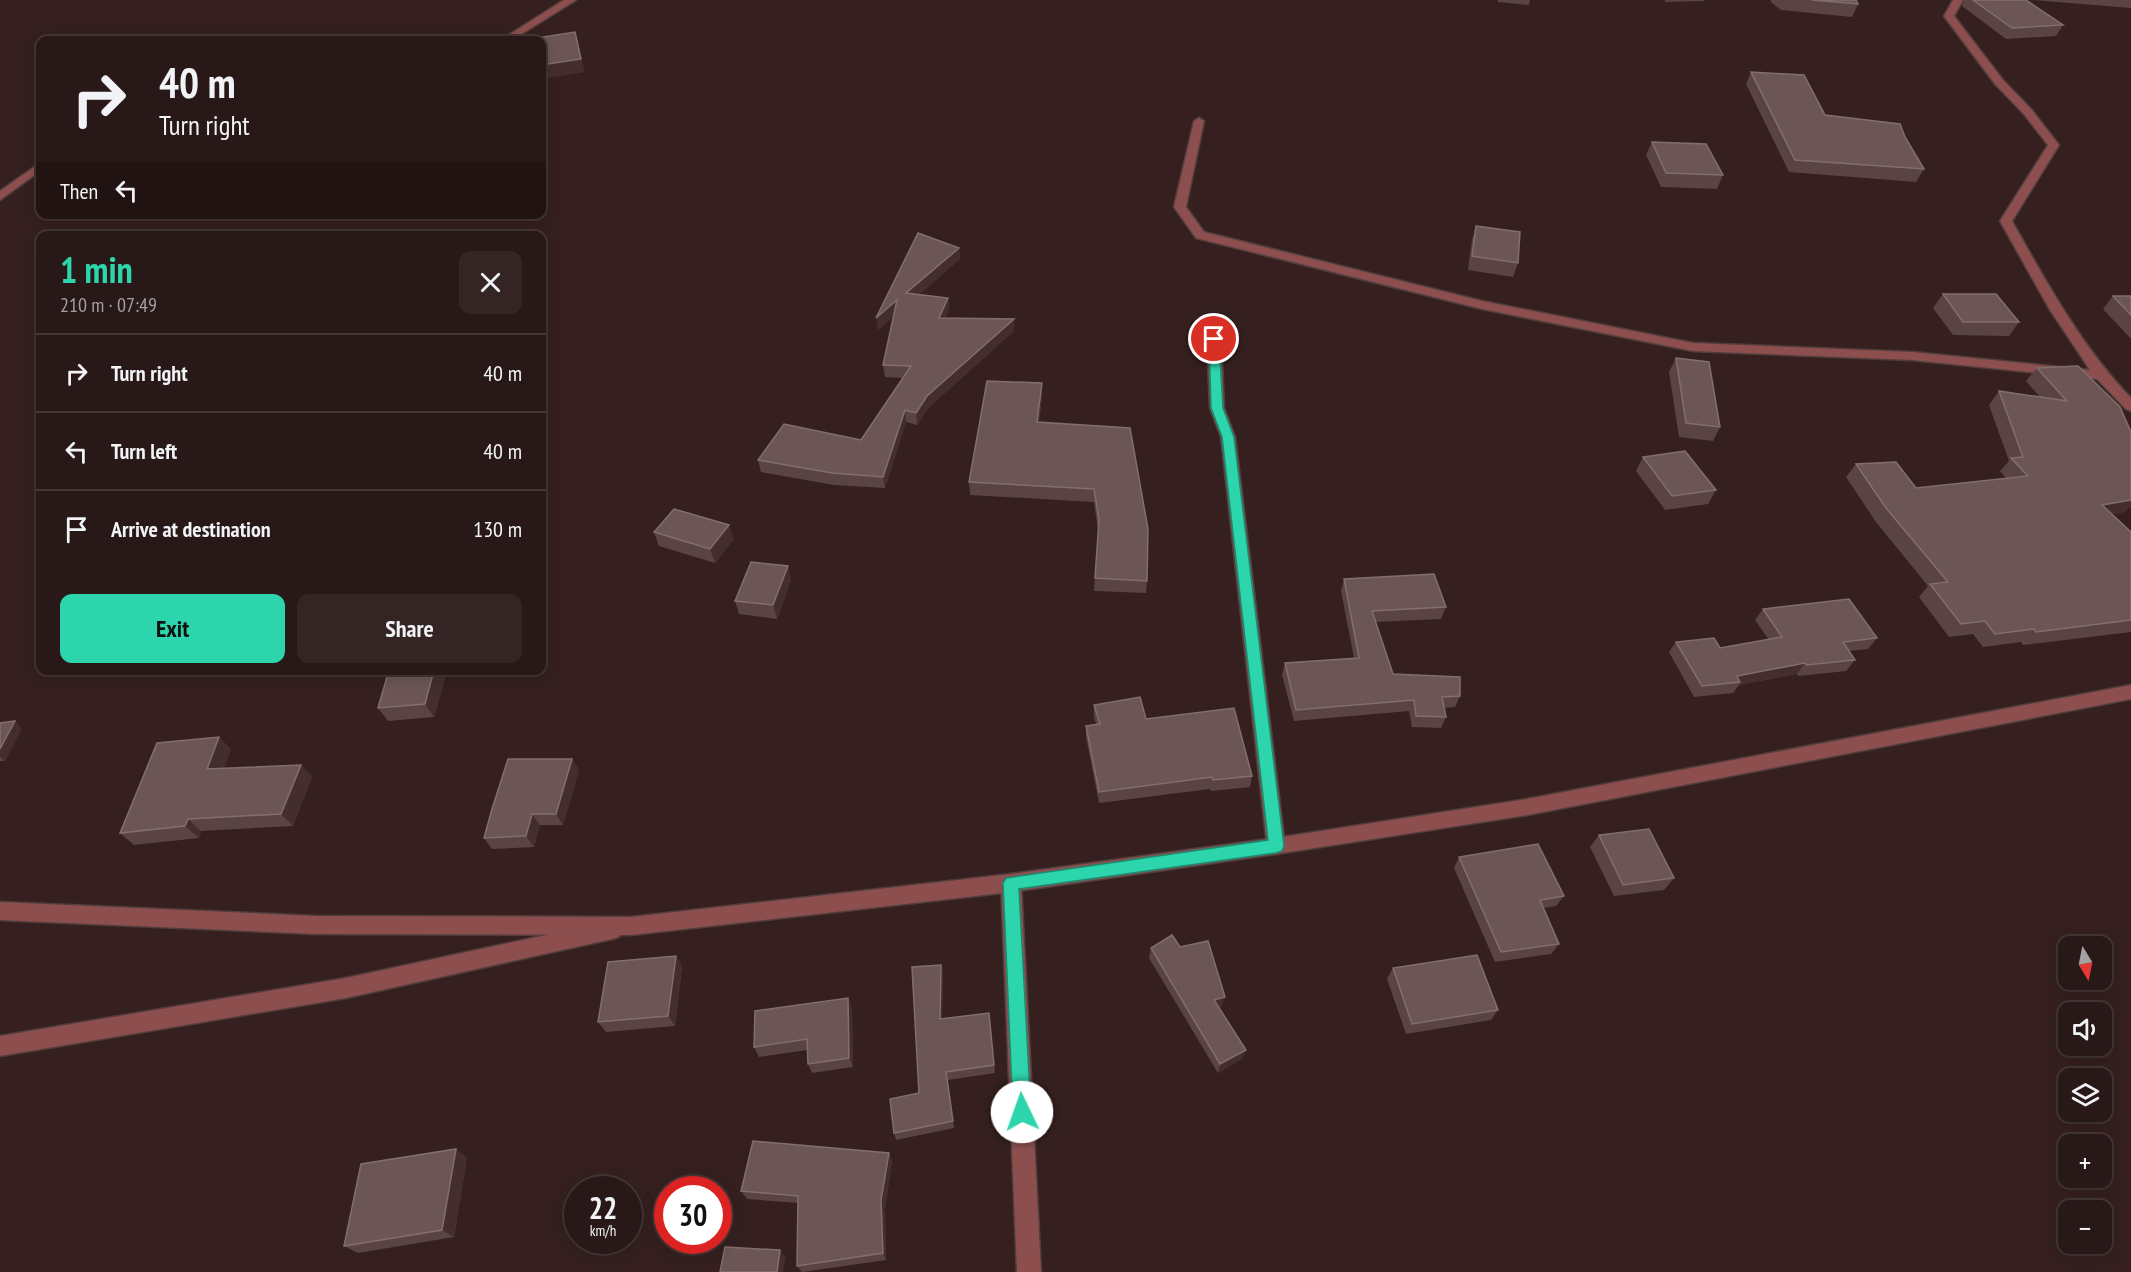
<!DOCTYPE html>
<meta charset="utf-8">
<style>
:root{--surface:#281817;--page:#342524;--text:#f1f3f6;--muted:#a5a0a1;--line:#443736;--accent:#2cd5ab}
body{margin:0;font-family:"PT Sans Narrow",sans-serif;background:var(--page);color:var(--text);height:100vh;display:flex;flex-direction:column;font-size:22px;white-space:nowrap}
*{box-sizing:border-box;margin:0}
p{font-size:20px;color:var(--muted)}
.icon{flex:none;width:33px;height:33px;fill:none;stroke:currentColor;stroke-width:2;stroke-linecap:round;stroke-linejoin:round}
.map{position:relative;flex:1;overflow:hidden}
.details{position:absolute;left:36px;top:231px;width:510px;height:444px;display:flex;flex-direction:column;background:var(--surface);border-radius:12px;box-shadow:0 3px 15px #0003,0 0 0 2px var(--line)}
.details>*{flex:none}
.top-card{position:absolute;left:36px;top:36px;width:510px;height:183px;border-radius:12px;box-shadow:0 3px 15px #0003,0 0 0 2px var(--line);background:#281817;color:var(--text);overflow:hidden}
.needle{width:39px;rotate:170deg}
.controls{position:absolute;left:2058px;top:936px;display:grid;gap:12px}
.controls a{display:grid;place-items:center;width:54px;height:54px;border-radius:12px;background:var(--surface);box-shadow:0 3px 15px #0003,0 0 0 2px var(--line);font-size:30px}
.speed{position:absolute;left:564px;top:1176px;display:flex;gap:12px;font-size:30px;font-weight:700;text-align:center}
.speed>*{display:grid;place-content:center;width:78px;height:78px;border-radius:50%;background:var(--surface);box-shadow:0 3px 15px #0003,0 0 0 2px var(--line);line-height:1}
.speed small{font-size:15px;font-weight:400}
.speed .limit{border:9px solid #d22;background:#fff;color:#111}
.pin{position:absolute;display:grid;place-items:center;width:51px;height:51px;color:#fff;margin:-26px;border:3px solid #fff;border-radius:50%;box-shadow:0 2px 6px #0007}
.me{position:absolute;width:66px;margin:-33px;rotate:357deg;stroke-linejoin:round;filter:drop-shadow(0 0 4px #0008)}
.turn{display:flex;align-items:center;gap:21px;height:126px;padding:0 24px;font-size:27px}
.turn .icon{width:78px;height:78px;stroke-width:2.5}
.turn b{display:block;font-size:42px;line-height:51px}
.then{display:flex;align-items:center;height:57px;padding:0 24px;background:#0003;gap:12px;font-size:22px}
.round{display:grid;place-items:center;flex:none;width:63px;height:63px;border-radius:12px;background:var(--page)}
.head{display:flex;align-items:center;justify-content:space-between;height:102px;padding:0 24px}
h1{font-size:36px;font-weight:800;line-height:45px;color:var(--accent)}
.action{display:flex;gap:12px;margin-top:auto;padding:12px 24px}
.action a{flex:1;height:69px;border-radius:12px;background:var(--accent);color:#111;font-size:24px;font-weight:800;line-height:69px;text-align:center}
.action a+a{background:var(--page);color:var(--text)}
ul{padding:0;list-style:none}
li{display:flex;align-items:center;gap:18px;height:78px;padding:0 24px;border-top:2px solid var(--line)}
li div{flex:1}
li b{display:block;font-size:22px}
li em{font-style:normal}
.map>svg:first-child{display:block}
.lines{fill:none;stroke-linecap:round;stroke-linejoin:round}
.minor-casing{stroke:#513d3c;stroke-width:3}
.tertiary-casing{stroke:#513d3c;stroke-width:3}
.minor{fill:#8c4f4e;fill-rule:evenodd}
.tertiary{fill:#8c4f4e;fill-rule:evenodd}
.wall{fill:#5a4443}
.shaded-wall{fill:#442e2d}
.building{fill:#6c5655;stroke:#836e6d;stroke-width:1.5}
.route{fill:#2cd5ab;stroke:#1d8a6f;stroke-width:1.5}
</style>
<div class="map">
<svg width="2131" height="1272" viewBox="0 0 2131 1272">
<rect width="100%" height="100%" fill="#35201f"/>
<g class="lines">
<!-- minor casing -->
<g class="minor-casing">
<path id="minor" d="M 564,0 L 576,0 L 512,40 L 501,40 Z
M 1953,0 L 1963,0 L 1954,16 L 2003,80 L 2031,109 L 2059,145 L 2012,221 C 2047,283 2081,346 2131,398 L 2131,411 L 2126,409 L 2097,379 L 1912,360 L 1693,351 L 1482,309 L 1196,238 L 1174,207 L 1194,121 L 1199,118 L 1204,121 L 1186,207 L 1204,232 L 1482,301 L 1693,343 L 1912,352 L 2090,370 L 2050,310 L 2000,221 L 2048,145 L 2023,113 L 1995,84 L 1944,16 Z
M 40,163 L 40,171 L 0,200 L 0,191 Z
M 1214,335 L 1221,339 L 1224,408 L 1235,437 L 1285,846 L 1283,852 L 1276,854 L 1269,852 L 1267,846 L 1221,437 L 1210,408 L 1207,339 Z
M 1011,874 L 1018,877 L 1021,883 L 1041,1272 L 1017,1272 L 1001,883 L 1004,877 Z
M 612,921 L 619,923 L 622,930 L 619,937 L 612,939 L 346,998 L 0,1056 L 0,1036 L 346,978 Z"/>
</g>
<!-- tertiary casing -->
<g class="tertiary-casing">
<path id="tertiary" d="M 2131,685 L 2131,699 L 1527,815 L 1276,854 L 1011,892 L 631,935 L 316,934 L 0,920 L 0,902 L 316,916 L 631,917 L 1011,874 L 1276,838 L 1527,799 Z"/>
</g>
<!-- minor -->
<use href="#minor" class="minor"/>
<!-- tertiary -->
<use href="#tertiary" class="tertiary"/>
</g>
<!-- wall -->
<path class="wall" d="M 1498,0 L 1530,0 L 1529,5 L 1498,2 Z
M 1665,0 L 1705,0 L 1704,1 L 1665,2 Z
M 1771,0 L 1856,0 L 1858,4 L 1852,17 L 1781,10 L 1771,2 Z
M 1964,0 L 2026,0 L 2063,25 L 2056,36 L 2006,39 L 1962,6 Z
M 2032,0 L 2131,0 L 2131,8 Z
M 1751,72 L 1825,115 L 1924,169 L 1916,182 L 1789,172 L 1746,84 Z
M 1652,142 L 1723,175 L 1717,189 L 1661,187 L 1646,155 Z
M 1476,226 L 1518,263 L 1513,277 L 1468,270 L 1472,240 Z
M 959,248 L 960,259 L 919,294 L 948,298 L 949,310 L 945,318 L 1014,331 L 928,408 L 917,425 L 906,422 L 885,488 L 834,485 L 761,472 L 758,460 L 861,440 L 903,378 L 885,377 L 883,365 L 894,316 L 878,330 Z
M 1943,294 L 2019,322 L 2009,336 L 1953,335 L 1933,308 Z
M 2113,296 L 2131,296 L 2131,339 L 2103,309 Z
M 1676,358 L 1720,427 L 1713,441 L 1679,437 L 1669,372 Z
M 2037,368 L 2131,432 L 2131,508 L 2128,508 L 2124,512 L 2112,514 L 2131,532 L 2131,632 L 2023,645 L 2021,642 L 1983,647 L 1973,634 L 1949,637 L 1919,597 L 1928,586 L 1876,522 L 1846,477 L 1856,464 L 1916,488 L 2006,478 L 2000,471 L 2009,461 L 1989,405 L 1999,391 L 2040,397 L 2026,381 Z
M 1042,383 L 1042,396 L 1039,423 L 1130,428 L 1147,581 L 1146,593 L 1094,591 L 1098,531 L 1094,502 L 970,495 L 969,482 Z
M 1643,457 L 1716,490 L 1708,504 L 1665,510 L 1636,471 Z
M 654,532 L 734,539 L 715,563 L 659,546 Z
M 1344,579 L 1446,607 L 1441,619 L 1375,622 L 1393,674 L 1460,696 L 1455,707 L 1444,708 L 1446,717 L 1441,728 L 1412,727 L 1409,711 L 1294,721 L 1282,675 L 1285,663 L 1354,658 L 1341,591 Z
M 791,580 L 777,619 L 739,614 L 735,601 Z
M 1763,609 L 1877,638 L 1868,649 L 1849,651 L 1855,660 L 1846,671 L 1798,676 L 1797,674 L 1739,685 L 1733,693 L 1694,697 L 1669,652 L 1676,642 L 1720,648 L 1769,640 L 1755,620 Z
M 445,678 L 434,717 L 388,721 L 378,708 Z
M 1094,705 L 1146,719 L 1252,776 L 1250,787 L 1211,791 L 1210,789 L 1099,803 L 1086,737 L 1086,726 L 1096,724 L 1094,717 Z
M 0,723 L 22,728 L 5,761 L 0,761 Z
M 231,749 L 224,768 L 301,765 L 312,777 L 293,826 L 201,831 L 199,838 L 134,845 L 120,833 Z
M 572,759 L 579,770 L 563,825 L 540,825 L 534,847 L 492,849 L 484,838 Z
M 1599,835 L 1674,878 L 1664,890 L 1614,896 L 1590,847 Z
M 1459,857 L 1564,896 L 1556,906 L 1543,908 L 1559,944 L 1551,954 L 1495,962 L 1454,868 Z
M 1180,947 L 1222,1006 L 1218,1007 L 1243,1058 L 1218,1073 L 1149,958 L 1151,948 Z
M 676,956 L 682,967 L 675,1026 L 606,1032 L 598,1022 Z
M 941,965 L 943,974 L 942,1019 L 989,1013 L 995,1073 L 948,1080 L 954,1128 L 896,1140 L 894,1133 L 919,1093 Z
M 1393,968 L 1498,1010 L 1491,1020 L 1406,1034 L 1387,979 Z
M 852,1008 L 853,1067 L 812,1073 L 808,1064 L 807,1050 L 759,1057 L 754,1047 Z
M 889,1153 L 892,1161 L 885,1208 L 886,1260 L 802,1272 L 797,1266 L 798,1203 L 747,1199 L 741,1191 Z
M 467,1157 L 454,1237 L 358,1253 L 344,1246 Z"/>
<!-- shaded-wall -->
<path class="shaded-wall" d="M 575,32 L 585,72 L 542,79 L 542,65 Z
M 959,248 L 960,259 L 908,305 L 906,293 Z
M 948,298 L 949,310 L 940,330 L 939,318 Z
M 897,300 L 899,312 L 878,330 L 876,318 Z
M 1014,319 L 1014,331 L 928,408 L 917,425 L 916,413 L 927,396 Z
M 1042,383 L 1042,396 L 1037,436 L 1037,422 Z
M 905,410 L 906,422 L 885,488 L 883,477 Z
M 2131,499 L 2131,508 L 2128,508 L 2124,512 L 2089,519 L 2102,505 Z
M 729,525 L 734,539 L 715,563 L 710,549 Z
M 788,566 L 791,580 L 777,619 L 773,605 Z
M 1805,663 L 1797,674 L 1739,685 L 1740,682 L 1737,676 Z
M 434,670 L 440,670 L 445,678 L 434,717 L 425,704 Z
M 15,721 L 22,728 L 5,761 L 0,757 L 0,749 Z
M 219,737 L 231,749 L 220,781 L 207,769 Z
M 572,759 L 579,770 L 563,825 L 556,814 Z
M 301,765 L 312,777 L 293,826 L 281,814 Z
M 532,814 L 540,825 L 534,847 L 526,836 Z
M 188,819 L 201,831 L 199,838 L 185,826 Z
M 676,956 L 682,967 L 675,1026 L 668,1016 Z
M 941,965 L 943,974 L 942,1027 L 940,1019 Z
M 1225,997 L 1222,1006 L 1211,1009 L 1214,1000 Z
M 848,998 L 852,1008 L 853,1067 L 849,1058 Z
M 1246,1050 L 1243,1058 L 1218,1073 L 1220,1064 Z
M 946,1072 L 948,1080 L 954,1128 Z
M 456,1149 L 467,1157 L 454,1237 L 442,1230 Z
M 889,1153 L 892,1161 L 885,1208 L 886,1260 L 883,1253 L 881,1200 Z
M 780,1250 L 786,1257 L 783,1272 L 777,1272 Z"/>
<!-- building -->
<path class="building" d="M 1812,0 L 1856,0 L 1858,4 Z
M 1973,0 L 2026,0 L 2063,25 L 2012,28 Z
M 575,32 L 581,59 L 542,65 L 542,40 L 524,40 Z
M 1751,72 L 1804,75 L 1825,115 L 1900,124 L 1905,137 L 1924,169 L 1795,160 Z
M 1652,142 L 1706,144 L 1723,175 L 1666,173 Z
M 1476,226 L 1520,232 L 1518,263 L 1472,256 Z
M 918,233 L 959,248 L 906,293 L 948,298 L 939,318 L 1014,319 L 927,396 L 916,413 L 905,410 L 883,477 L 832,473 L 758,460 L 784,424 L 861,440 L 911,366 L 883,365 L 897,300 L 876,318 Z
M 1943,294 L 1996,294 L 2019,322 L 1963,322 Z
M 2113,296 L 2131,296 L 2131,315 Z
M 1676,358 L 1709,362 L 1720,427 L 1686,423 Z
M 2078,366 L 2120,407 L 2131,432 L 2131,500 L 2102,505 L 2131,532 L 2131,620 L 2036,632 L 2034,629 L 1995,634 L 1985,621 L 1961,624 L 1930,584 L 1948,582 L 1886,508 L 1856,464 L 1896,462 L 1916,488 L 2028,476 L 2011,458 L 2023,457 L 1999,391 L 2067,401 L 2037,368 Z
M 987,381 L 1042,383 L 1037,422 L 1130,428 L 1148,529 L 1147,581 L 1095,578 L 1099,520 L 1094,489 L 969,482 Z
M 1685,451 L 1716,490 L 1672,496 L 1643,457 Z
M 674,509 L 729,525 L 710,549 L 654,532 Z
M 751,562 L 788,566 L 773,605 L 735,601 Z
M 1434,574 L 1446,607 L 1372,611 L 1393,674 L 1460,677 L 1460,696 L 1442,697 L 1446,717 L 1416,716 L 1414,700 L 1296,710 L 1285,663 L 1359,658 L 1344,579 Z
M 1849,599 L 1877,638 L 1843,642 L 1855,660 L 1807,665 L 1805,663 L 1737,676 L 1740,682 L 1702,686 L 1676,642 L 1714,638 L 1720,648 L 1782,637 L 1763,609 Z
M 389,670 L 434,670 L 425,704 L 378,708 Z
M 1140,697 L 1146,719 L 1234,708 L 1252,776 L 1213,780 L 1212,777 L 1099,792 L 1086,726 L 1100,724 L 1094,705 Z
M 15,721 L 0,749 L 0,723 Z
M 219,737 L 207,769 L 301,765 L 281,814 L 188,819 L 185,826 L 120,833 L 157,743 Z
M 508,759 L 572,759 L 556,814 L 532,814 L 526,836 L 484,838 L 492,809 Z
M 1649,829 L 1674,878 L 1623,885 L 1599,835 Z
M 1538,844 L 1564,896 L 1540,900 L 1559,944 L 1501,952 L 1459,857 Z
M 1172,935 L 1180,947 L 1208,941 L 1225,997 L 1214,1000 L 1246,1050 L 1220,1064 L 1151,948 Z
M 1477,955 L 1498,1010 L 1412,1024 L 1393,968 Z
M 676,956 L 668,1016 L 598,1022 L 608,962 Z
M 941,965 L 940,1019 L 989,1013 L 994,1065 L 946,1072 L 953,1121 L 894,1133 L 890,1099 L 919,1093 L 912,967 Z
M 848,998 L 849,1058 L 808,1064 L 807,1039 L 754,1047 L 755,1011 Z
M 753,1141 L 889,1153 L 881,1200 L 883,1253 L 797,1266 L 798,1196 L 741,1191 Z
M 456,1149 L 442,1230 L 344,1246 L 361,1164 Z
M 725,1247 L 780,1250 L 777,1272 L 720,1272 Z"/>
<!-- route -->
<path class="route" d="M 1214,336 L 1219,339 L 1223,408 L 1234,437 L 1284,846 L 1282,851 L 1276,853 L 1019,889 L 1031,1112 L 1028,1118 L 1022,1121 L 1015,1118 L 1013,1112 L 1003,883 L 1006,878 L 1268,840 L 1222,437 L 1211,408 L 1209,339 Z"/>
</svg>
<div class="controls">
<a><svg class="needle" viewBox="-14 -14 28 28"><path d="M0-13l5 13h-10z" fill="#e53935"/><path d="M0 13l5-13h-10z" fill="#a5a0a1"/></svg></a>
<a><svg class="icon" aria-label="sound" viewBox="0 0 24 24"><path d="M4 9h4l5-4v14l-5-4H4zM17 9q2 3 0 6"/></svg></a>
<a><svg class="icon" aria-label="layers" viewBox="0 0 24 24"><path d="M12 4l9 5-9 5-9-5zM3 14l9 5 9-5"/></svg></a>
<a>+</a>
<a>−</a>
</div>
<div class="speed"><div>22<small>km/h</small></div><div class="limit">30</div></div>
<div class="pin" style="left:1214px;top:339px;background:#d93025"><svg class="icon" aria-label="arrive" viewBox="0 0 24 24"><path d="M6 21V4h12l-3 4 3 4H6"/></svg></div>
<svg class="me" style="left:1022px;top:1112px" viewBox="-20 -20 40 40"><circle r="19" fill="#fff"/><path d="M0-13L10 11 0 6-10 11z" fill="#2cd5ab"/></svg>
<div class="top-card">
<div class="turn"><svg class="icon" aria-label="right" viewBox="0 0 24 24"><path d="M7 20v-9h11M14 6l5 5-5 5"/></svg><div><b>40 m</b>Turn right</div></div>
<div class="then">Then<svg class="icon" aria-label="left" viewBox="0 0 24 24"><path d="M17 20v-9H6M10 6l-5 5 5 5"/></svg></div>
</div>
<section class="details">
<div class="head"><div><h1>1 min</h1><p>210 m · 07:49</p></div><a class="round"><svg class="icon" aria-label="close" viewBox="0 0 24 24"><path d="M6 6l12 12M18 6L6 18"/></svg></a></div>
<ul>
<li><svg class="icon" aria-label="right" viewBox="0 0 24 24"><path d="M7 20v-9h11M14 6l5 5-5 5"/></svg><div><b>Turn right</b></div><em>40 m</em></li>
<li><svg class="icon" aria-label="left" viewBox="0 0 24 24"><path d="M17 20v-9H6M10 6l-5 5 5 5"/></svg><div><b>Turn left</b></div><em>40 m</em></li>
<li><svg class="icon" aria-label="arrive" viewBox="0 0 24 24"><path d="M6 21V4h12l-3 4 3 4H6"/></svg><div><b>Arrive at destination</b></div><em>130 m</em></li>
</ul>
<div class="action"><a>Exit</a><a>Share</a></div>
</section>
</div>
